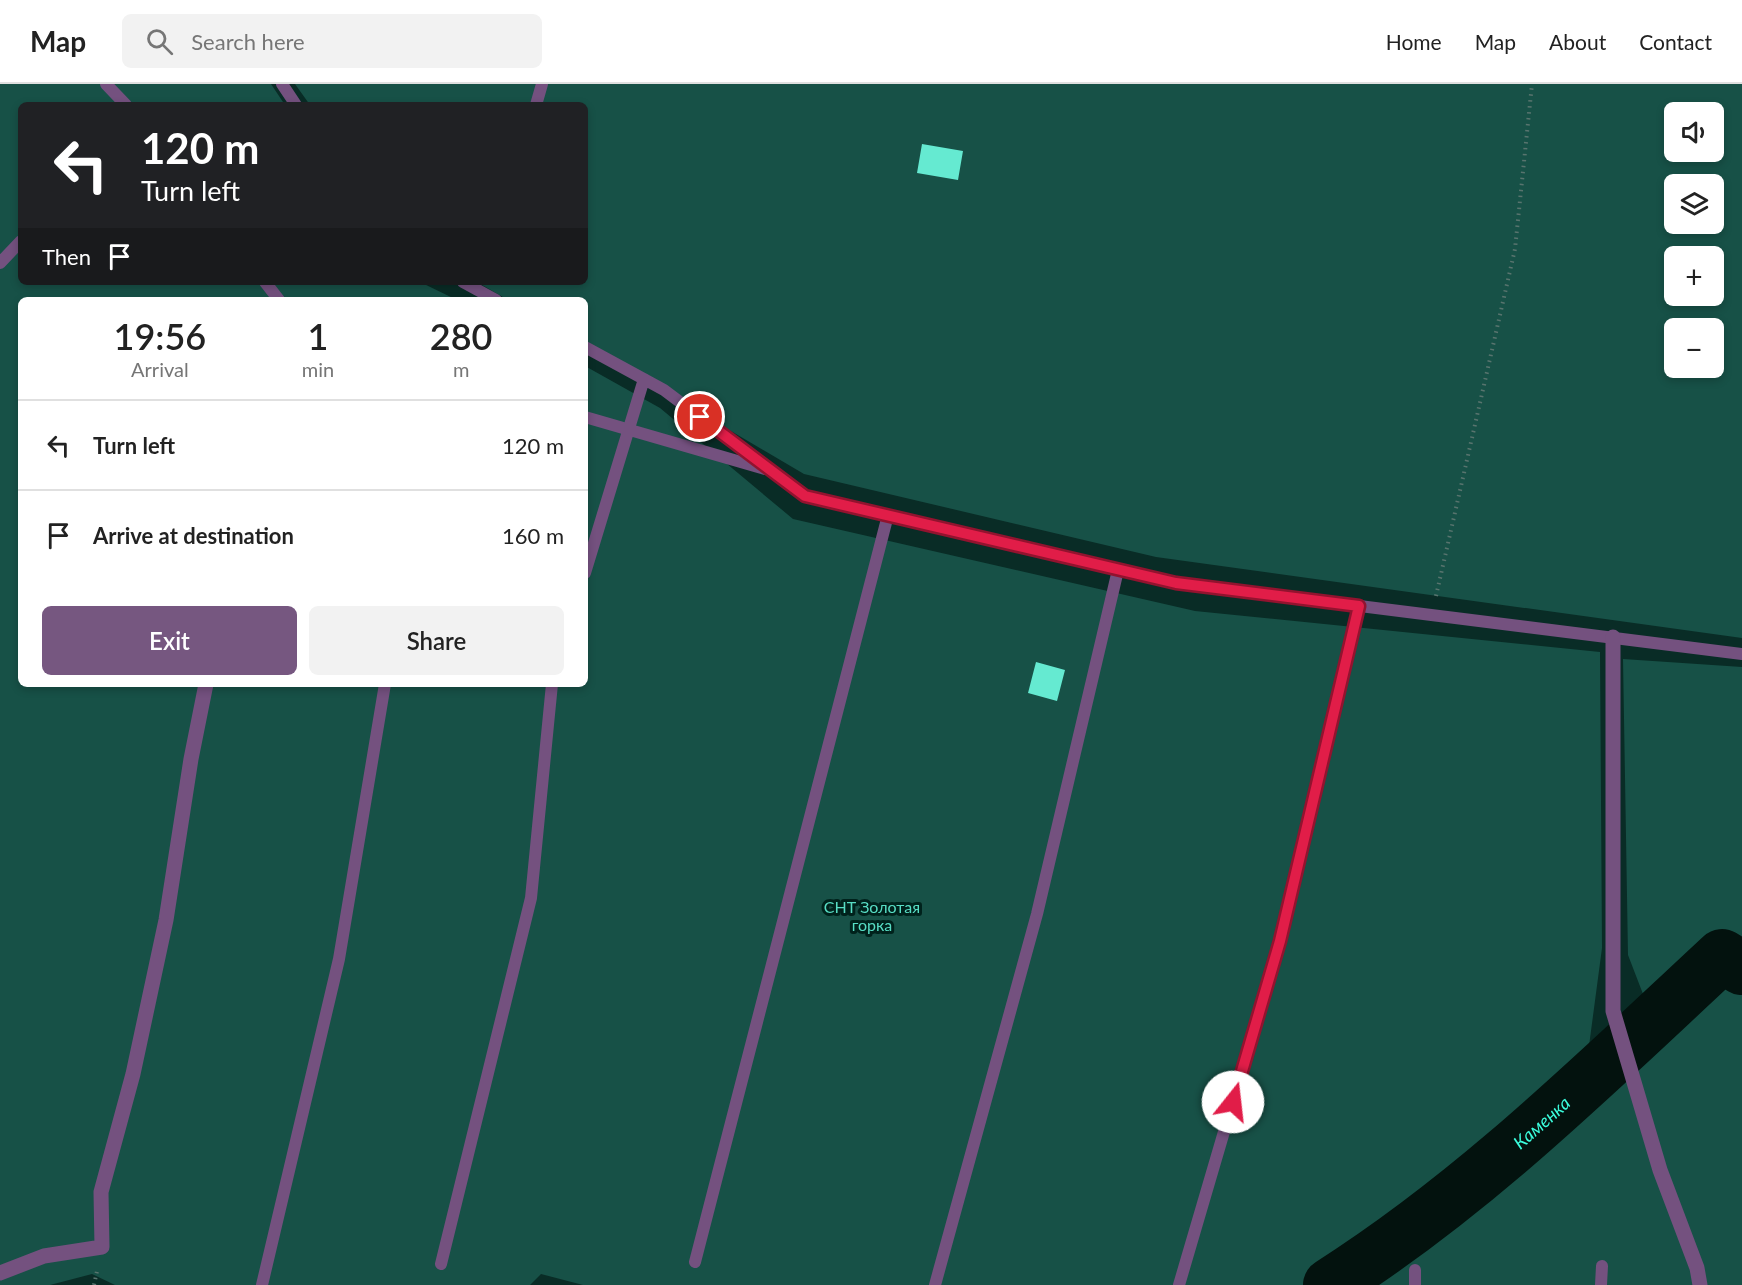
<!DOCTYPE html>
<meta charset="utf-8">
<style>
:root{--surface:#fff;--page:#f2f2f2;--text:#222;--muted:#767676;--line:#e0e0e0;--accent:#765780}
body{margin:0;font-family:Lato,sans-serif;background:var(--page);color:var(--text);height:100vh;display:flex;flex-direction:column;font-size:22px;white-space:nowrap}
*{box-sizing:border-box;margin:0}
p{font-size:20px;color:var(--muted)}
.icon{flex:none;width:33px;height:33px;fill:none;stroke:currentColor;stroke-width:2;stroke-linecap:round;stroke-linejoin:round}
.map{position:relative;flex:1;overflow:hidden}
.side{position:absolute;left:18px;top:213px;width:570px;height:390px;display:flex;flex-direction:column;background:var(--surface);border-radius:9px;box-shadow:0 3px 9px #0003}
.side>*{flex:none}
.hud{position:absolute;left:18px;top:18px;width:570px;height:183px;border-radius:9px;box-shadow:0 3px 9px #0003;background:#202124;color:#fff;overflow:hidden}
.buttons{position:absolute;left:1664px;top:18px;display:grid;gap:12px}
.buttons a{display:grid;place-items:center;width:60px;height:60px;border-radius:9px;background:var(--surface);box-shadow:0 3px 9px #0003;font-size:30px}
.pin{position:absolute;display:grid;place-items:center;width:51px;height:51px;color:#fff;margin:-26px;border:3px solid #fff;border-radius:50%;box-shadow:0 2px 6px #0007}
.me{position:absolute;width:66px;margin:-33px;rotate:16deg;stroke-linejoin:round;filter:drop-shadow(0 0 4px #0008)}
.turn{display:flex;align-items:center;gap:21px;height:126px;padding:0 24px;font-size:27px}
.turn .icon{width:78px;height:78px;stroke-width:2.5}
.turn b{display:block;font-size:42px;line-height:51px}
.then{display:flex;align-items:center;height:57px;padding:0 24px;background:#0003;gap:12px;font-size:22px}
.eta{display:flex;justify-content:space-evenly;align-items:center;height:102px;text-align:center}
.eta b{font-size:36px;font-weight:600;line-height:42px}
.button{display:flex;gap:12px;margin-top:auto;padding:12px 24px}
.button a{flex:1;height:69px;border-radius:9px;background:var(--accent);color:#fff;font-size:24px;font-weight:600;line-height:69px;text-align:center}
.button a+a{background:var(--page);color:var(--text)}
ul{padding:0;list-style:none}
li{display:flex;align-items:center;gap:18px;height:90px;padding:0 24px;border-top:2px solid var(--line)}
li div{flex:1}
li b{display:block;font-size:22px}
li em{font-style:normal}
header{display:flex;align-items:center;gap:36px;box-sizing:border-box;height:84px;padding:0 30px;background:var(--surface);border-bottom:2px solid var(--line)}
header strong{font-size:28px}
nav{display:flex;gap:33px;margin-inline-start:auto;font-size:21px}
.search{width:420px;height:54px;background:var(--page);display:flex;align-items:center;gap:15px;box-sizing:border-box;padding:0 21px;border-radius:9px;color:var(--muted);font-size:22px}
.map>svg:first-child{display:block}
.green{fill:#175147;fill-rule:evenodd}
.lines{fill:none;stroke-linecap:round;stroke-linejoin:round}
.river{stroke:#03120e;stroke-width:54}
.building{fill:#65ead1}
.path{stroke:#58746e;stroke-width:4;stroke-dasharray:1.5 4.5;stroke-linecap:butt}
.service{stroke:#74517f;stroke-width:12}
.minor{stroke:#74517f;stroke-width:15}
.route-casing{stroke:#92132f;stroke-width:15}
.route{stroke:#e11d48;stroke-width:10}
.labels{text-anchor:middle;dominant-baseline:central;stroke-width:6;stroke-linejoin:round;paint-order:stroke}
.park-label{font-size:16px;fill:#57ddc4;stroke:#00221c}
.water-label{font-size:18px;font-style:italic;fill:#3bfcdc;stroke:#00221c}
</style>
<header>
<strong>Map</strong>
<div class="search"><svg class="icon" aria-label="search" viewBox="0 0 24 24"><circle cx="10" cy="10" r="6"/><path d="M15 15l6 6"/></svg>Search here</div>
<nav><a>Home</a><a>Map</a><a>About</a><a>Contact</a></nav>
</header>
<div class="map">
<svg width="1742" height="1201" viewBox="0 0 1742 1201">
<rect width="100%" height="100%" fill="#092c26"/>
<!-- green -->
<path class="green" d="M 0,0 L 271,0 L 285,21 L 21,21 L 21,198 L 420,198 L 457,216 L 21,216 L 21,600 L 585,600 L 585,282 L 660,324 L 793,435 L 1195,527 L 1600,568 L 1602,864 L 1589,962 L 1524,1027 L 1379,1154 L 1312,1201 L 583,1201 L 541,1190 L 530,1201 L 115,1201 L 92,1190 L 50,1201 L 0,1201 Z
M 295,0 L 1742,0 L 1742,554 L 1156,473 L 804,390 L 585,261 L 585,216 L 508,216 L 477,198 L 585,198 L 585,21 L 310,21 ZM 1674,28 L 1713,28 L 1713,68 L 1674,68 ZM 1674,100 L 1713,100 L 1713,140 L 1674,140 ZM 1674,172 L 1713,172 L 1713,212 L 1674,212 ZM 1674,244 L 1713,244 L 1713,284 L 1674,284 Z
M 1623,575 L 1742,583 L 1742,870 L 1725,860 L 1648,923 L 1628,871 Z
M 1722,882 L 1742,894 L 1742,1201 L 1350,1201 L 1396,1172 L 1538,1054 Z"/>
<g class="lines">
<!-- river -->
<path class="river" id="s1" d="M 1330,1201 C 1475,1109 1597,988 1722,872 L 1742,884"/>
</g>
<!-- building -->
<path class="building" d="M 922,60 L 963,67 L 958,96 L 917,89 Z
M 1036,578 L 1065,586 L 1057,617 L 1028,609 Z"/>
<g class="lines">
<!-- path -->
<path class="path" d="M 1436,512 L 1515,165 L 1532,0
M 94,1201 L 97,1187"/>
<!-- service -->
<path class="service" d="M 106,0 L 126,21
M 282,0 L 296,21
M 536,21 L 542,0
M 0,179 L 21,157
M 265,198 L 279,216
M 463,198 L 496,216
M 585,263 L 664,306 L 805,412 L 1177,499 L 1742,570
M 585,333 L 765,385
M 585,489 L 644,295
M 695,1178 L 888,431
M 441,1180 L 531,814 L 552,600
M 1415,1186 L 1415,1201
M 262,1201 L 339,875 L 385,600
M 935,1201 L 1037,830 L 1118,486
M 1179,1201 L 1280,857 L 1359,522
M 1601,1201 L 1602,1182"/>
<!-- minor -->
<path class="minor" d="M 1613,553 L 1613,927 L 1660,1086 L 1697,1184 L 1700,1201
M 0,1189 L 44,1172 L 102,1163 L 101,1108 L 133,990 L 166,836 L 191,675 L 206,600"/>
</g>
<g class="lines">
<!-- route casing -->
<g class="route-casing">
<path id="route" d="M 700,333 L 805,412 L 1176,499 L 1359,522 L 1280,857 L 1233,1018"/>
</g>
<!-- route -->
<use href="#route" class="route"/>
</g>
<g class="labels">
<!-- park labels -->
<g class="park-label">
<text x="872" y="822">СНТ Золотая<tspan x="872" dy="18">горка</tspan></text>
</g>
<!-- water labels -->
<g class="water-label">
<text stroke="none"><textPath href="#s1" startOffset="267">Каменка</textPath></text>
</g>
</g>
</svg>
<div class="buttons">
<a><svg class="icon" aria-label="sound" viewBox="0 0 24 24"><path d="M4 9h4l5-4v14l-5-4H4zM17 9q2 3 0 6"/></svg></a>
<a><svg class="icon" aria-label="layers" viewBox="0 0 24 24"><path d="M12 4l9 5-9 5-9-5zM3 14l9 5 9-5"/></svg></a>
<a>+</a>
<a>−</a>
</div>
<div class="pin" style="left:700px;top:333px;background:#d93025"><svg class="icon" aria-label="arrive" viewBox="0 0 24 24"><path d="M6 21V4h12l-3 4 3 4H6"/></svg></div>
<svg class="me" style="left:1233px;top:1018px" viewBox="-20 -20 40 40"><circle r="19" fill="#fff"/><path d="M0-13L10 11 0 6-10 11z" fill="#e11d48"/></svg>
<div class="hud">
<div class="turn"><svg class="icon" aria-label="left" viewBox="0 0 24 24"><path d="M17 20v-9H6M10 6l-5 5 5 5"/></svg><div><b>120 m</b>Turn left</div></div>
<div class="then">Then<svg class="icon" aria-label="arrive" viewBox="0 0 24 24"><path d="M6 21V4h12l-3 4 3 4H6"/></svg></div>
</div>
<section class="side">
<div class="eta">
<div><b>19:56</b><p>Arrival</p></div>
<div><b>1</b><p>min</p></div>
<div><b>280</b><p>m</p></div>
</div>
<ul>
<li><svg class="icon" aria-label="left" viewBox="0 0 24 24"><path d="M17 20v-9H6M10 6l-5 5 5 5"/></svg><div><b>Turn left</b></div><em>120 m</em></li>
<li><svg class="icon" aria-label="arrive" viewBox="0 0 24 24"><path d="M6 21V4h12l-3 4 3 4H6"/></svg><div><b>Arrive at destination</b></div><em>160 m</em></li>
</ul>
<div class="button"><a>Exit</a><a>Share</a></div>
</section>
</div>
